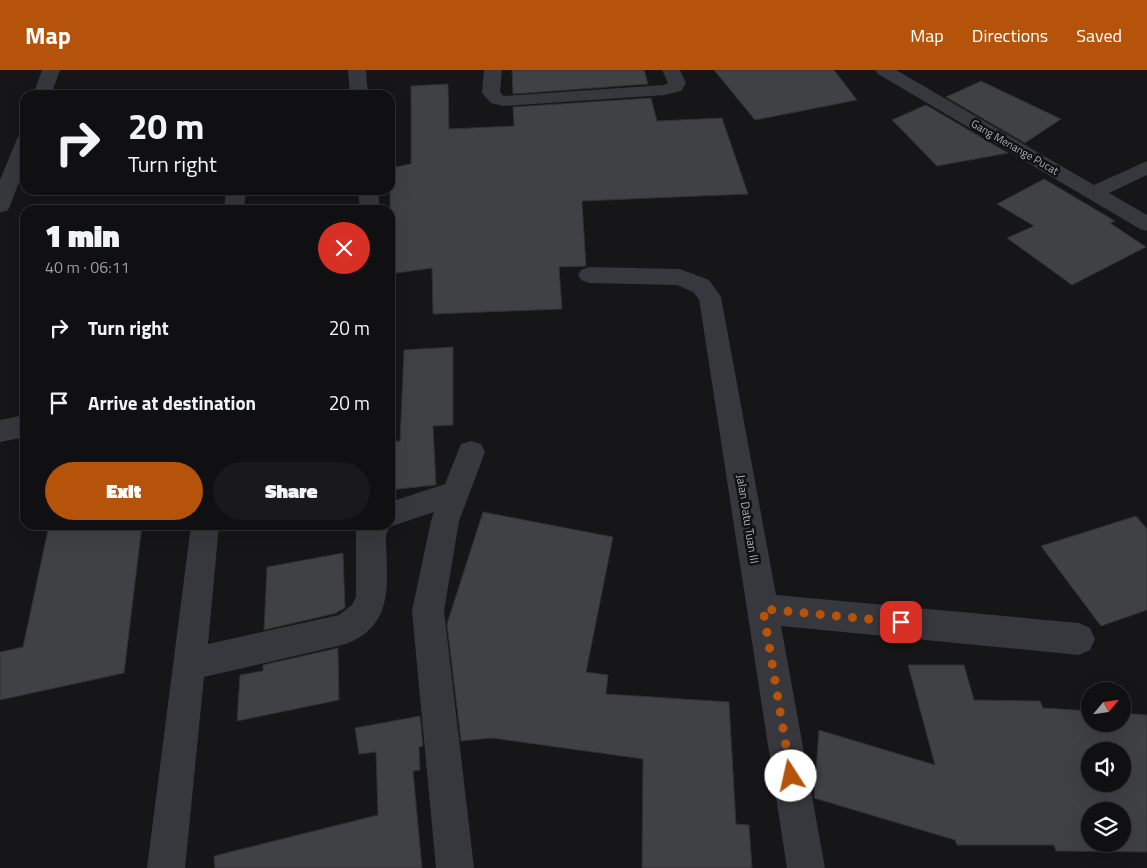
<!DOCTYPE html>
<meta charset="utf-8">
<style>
:root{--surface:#101012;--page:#19191b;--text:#f1f3f6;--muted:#9c9d9f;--line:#303032;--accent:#b45309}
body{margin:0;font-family:"Titillium Web",sans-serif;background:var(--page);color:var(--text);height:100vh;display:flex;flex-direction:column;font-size:19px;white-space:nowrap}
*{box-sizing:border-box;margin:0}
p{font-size:16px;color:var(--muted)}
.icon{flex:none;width:28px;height:28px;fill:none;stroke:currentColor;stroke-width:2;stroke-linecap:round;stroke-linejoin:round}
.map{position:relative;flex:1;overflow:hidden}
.sheet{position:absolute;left:20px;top:135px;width:375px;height:325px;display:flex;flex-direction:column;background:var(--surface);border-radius:15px;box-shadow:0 5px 20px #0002,0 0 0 1px var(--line)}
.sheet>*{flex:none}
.banner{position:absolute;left:20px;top:20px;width:375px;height:105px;border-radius:15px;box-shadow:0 5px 20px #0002,0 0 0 1px var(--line);background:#101012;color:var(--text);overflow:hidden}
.needle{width:32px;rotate:61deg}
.tools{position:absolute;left:1081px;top:612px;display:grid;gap:10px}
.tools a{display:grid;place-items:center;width:50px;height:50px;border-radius:50%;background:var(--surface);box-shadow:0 5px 20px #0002,0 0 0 1px var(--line);font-size:25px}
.pin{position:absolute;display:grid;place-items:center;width:42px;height:42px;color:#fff;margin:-21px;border-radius:10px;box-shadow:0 2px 8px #0006}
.me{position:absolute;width:55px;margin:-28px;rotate:350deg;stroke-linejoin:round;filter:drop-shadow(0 0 4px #0008)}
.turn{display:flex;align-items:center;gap:18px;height:105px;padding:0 25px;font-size:22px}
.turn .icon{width:65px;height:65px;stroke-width:2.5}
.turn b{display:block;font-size:35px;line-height:42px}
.round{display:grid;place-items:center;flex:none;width:52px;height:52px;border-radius:26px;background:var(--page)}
.head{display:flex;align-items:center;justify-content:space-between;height:85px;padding:0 25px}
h1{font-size:30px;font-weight:800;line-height:38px}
.cta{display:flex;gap:10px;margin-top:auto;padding:10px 25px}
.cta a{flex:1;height:58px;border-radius:30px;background:var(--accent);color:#fff;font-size:20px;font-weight:800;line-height:58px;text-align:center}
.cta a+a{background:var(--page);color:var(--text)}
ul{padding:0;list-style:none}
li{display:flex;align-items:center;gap:15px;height:75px;padding:0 25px}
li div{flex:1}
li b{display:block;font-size:19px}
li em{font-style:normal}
header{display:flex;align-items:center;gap:30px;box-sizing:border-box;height:70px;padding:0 25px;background:var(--accent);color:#fff}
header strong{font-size:24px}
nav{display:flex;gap:28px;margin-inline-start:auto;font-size:18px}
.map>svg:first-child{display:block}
.building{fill:#404145;stroke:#303034;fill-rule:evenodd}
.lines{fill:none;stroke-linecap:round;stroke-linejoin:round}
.minor{fill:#37383d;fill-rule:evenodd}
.route{stroke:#b45309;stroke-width:9;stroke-dasharray:0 16.2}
.labels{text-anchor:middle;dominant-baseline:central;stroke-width:5;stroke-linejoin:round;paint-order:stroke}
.far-street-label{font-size:11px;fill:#a8adb8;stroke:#111113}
.street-label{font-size:12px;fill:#a8adb8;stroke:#111113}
</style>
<header>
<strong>Map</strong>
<nav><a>Map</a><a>Directions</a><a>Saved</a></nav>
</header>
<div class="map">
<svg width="1147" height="798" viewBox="0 0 1147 798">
<rect width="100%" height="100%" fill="#161618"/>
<!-- building -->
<path class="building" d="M 512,0 L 644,0 L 648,14 L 513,24 Z
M 714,0 L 834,0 L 857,30 L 755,50 Z
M 981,11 L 1061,49 L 1025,73 L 946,27 Z
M 448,14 L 449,59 L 514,56 L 513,37 L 651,28 L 657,51 L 722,48 L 748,124 L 582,131 L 586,196 L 559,197 L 562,239 L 433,244 L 432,198 L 390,204 L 390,98 L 411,94 L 411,16 Z
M 926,35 L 1008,83 L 937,96 L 892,50 Z
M 1044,109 L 1115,151 L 1110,153 L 1146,177 L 1072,215 L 1007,168 L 1034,156 L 997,134 Z
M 453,277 L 453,355 L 433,356 L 436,415 L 390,420 L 390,372 L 400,371 L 404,280 Z
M 483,442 L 613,467 L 586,602 L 608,605 L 606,624 L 729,632 L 736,754 L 749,755 L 752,798 L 642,798 L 643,689 L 492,668 L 461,671 L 447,554 Z
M 1136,446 L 1147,459 L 1147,540 L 1101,556 L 1041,476 Z
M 49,455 L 142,455 L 124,603 L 0,630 L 0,582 L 23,577 Z
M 343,483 L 345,538 L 337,542 L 337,543 L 264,560 L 267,497 Z
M 338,578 L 339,630 L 237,651 L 240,605 L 263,601 L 263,595 Z
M 908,595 L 964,595 L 974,630 L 1040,631 L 1043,638 L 1090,641 L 1090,654 L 1122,654 L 1122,643 L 1147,645 L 1147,782 L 1056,781 L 1054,775 L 957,775 L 955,770 L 814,728 L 819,660 L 935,695 ZM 1090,681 L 1122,681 L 1122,714 L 1090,714 ZM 1090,741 L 1122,741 L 1122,774 L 1090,774 Z
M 420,646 L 423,676 L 419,677 L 420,700 L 413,701 L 422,798 L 215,798 L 214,786 L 378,745 L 376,682 L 359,684 L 355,658 Z"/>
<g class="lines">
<!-- minor -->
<path class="minor" d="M 42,0 L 60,0 L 51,25 L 33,25 Z
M 348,0 L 366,0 L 368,25 L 350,25 Z
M 484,0 L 502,0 L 500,22 L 504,26 L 664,15 L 668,13 L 662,0 L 680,0 L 686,13 L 681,21 L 665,25 L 503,36 L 491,33 L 482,23 Z
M 875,0 L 896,0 L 1094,115 L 1147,91 L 1147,105 L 1109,123 L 1147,145 L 1147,161 L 1140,159 L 878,4 Z
M 25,65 L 25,96 L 10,136 L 7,141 L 0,142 L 0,110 L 16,71 L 18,67 Z
M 226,120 L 246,120 L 244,140 L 224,140 Z
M 358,120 L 378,120 L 380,140 L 360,140 Z
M 589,197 L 680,199 L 709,210 L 721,227 L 776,525 L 1079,553 L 1090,558 L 1095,569 L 1090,580 L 1079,585 L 781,556 L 825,798 L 787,798 L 699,229 L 693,222 L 677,215 L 589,213 L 581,210 L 578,205 L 581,200 Z
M 25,345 L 25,367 L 0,372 L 0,350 Z
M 471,371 L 481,374 L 485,382 L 459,451 L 444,541 L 474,798 L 436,798 L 412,541 L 431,451 L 434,442 L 389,457 L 386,465 C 386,510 397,554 346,574 L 204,607 L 185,798 L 147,798 L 191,455 L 219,455 L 208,574 L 339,545 L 352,535 L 356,527 L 356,463 L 360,455 L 390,455 L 390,432 L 445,414 L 461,374 Z"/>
</g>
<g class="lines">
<!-- route -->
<path class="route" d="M 791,706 L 763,539 L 901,552"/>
</g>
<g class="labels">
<!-- far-street labels -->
<g class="far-street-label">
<text transform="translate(1015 77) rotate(30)">Gang Menange Pucat</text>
</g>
<!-- street labels -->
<g class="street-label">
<text transform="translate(748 449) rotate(81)">Jalan Datu Tuan III</text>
</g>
</g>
</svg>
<div class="tools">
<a><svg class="needle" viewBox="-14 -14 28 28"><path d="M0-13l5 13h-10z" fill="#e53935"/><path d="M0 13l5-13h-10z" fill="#9c9d9f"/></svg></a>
<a><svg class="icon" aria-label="sound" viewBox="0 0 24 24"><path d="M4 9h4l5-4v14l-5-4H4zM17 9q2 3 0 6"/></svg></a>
<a><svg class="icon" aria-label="layers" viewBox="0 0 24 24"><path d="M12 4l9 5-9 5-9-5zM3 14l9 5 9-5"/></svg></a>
</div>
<div class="pin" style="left:901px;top:552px;background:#d93025"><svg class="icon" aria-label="arrive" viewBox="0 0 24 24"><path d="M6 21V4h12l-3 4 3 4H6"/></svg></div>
<svg class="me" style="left:791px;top:706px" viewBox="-20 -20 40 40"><circle r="19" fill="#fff"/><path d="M0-13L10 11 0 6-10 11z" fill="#b45309"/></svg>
<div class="banner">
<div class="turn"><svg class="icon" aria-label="right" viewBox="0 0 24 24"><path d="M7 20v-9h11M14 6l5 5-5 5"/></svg><div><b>20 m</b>Turn right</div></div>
</div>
<section class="sheet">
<div class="head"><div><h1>1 min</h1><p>40 m · 06:11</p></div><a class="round" style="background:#d93025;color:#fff"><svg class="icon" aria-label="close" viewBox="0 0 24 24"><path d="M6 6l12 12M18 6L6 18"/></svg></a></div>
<ul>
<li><svg class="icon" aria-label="right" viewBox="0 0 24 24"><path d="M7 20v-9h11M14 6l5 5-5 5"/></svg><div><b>Turn right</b></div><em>20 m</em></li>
<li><svg class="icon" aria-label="arrive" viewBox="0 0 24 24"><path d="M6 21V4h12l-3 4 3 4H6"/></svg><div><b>Arrive at destination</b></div><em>20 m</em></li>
</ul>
<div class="cta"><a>Exit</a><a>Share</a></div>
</section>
</div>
